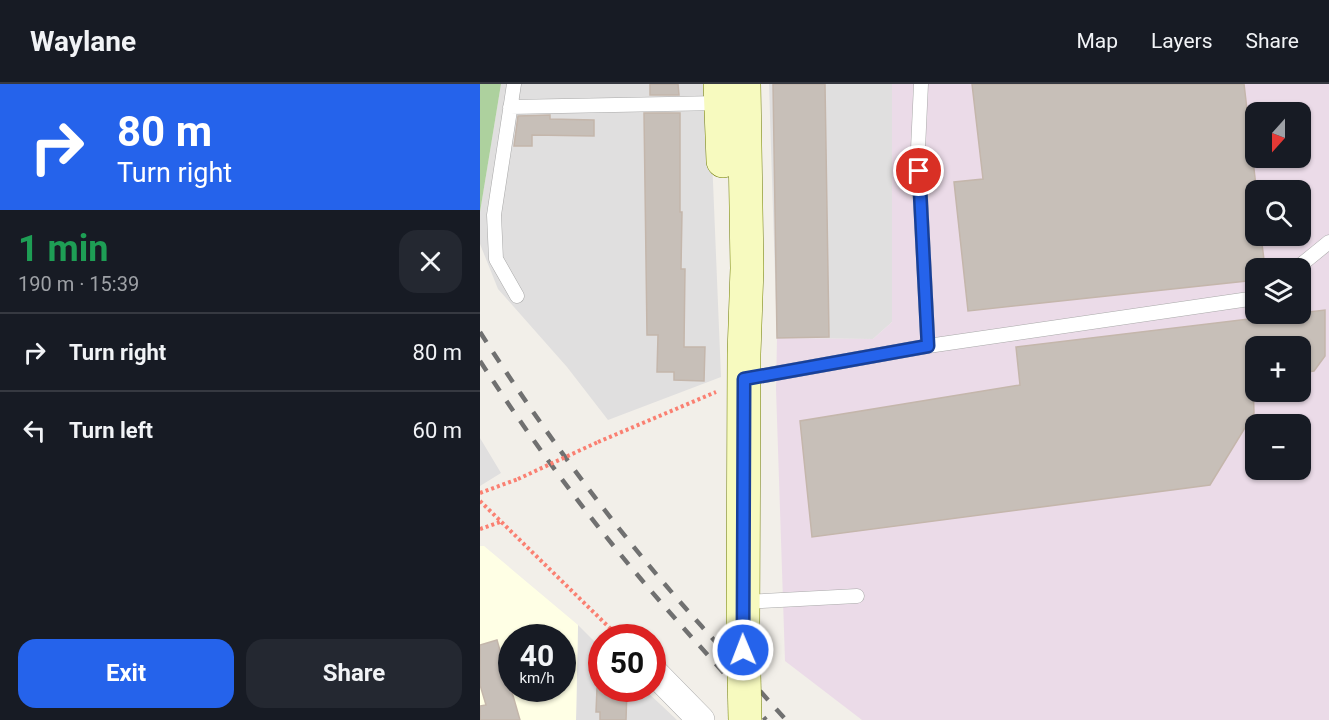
<!DOCTYPE html>
<meta charset="utf-8">
<style>
:root{--surface:#171b24;--page:#242831;--text:#f1f3f6;--muted:#9ea1a6;--line:#363941;--accent:#2563eb}
body{margin:0;font-family:Roboto,sans-serif;background:var(--page);color:var(--text);height:100vh;display:flex;flex-direction:column;font-size:22px;white-space:nowrap}
*{box-sizing:border-box;margin:0}
p{font-size:20px;color:var(--muted)}
.icon{flex:none;width:33px;height:33px;fill:none;stroke:currentColor;stroke-width:2;stroke-linecap:round;stroke-linejoin:round}
.map{position:relative;flex:1;overflow:hidden}
.details{display:flex;flex-direction:column;background:var(--surface);width:480px}
.details>*{flex:none}
.top-card{background:#2563eb;color:#fff;overflow:hidden}
.needle{width:39px;rotate:201deg}
.fabs{position:absolute;left:765px;top:18px;display:grid;gap:12px}
.fabs a{display:grid;place-items:center;width:66px;height:66px;border-radius:12px;background:var(--surface);box-shadow:0 2px 4px #0004;font-size:30px}
.speed{position:absolute;left:18px;top:540px;display:flex;gap:12px;font-size:30px;font-weight:700;text-align:center}
.speed>*{display:grid;place-content:center;width:78px;height:78px;border-radius:50%;background:var(--surface);box-shadow:0 2px 4px #0004;line-height:1}
.speed small{font-size:15px;font-weight:400}
.speed .limit{border:9px solid #d22;background:#fff;color:#111}
.pin{position:absolute;display:grid;place-items:center;width:51px;height:51px;color:#fff;margin:-26px;border:3px solid #fff;border-radius:50%;box-shadow:0 2px 6px #0007}
.me{position:absolute;width:66px;margin:-33px;rotate:359deg;stroke-linejoin:round;filter:drop-shadow(0 0 4px #0008)}
.turn{display:flex;align-items:center;gap:21px;height:126px;padding:0 18px;font-size:27px}
.turn .icon{width:78px;height:78px;stroke-width:2.5}
.turn b{display:block;font-size:42px;line-height:51px}
.round{display:grid;place-items:center;flex:none;width:63px;height:63px;border-radius:18px;background:var(--page)}
.summary{display:flex;align-items:center;justify-content:space-between;height:102px;padding:0 18px}
h1{font-size:36px;font-weight:700;line-height:45px;color:#1e9e55}
.primary-button{display:flex;gap:12px;margin-top:auto;padding:12px 18px}
.primary-button a{flex:1;height:69px;border-radius:18px;background:var(--accent);color:#fff;font-size:24px;font-weight:700;line-height:69px;text-align:center}
.primary-button a+a{background:var(--page);color:var(--text)}
ul{padding:0;list-style:none}
li{display:flex;align-items:center;gap:18px;height:78px;padding:0 18px;border-top:2px solid var(--line)}
li div{flex:1}
li b{display:block;font-size:22px}
li em{font-style:normal}
header{display:flex;align-items:center;gap:36px;box-sizing:border-box;height:84px;padding:0 30px;background:var(--surface);border-bottom:2px solid var(--line)}
header strong{font-size:28px}
nav{display:flex;gap:33px;margin-inline-start:auto;font-size:21px}
main{display:flex;flex:1;min-height:0}
.map>svg:first-child{display:block}
.residential{fill:#e0dfdf}
.industrial{fill:#ebdbe8;fill-rule:evenodd}
.education{fill:#ffffe5;fill-rule:evenodd}
.forest{fill:#add19e}
.building{fill:#c7bfb8;stroke:#c4b6ab;stroke-width:1.5}
.lines{fill:none;stroke-linecap:round;stroke-linejoin:round}
.service-casing{stroke:#a9a9a9;stroke-width:15}
.minor-casing{stroke:#a9a9a9;stroke-width:28}
.secondary-casing{stroke:#707d05;stroke-width:34}
.path{stroke:#fa8072;stroke-width:4;stroke-dasharray:3 3;stroke-linecap:butt}
.service{stroke:#fff;stroke-width:14}
.minor{stroke:#fff;stroke-width:27}
.secondary{stroke:#f7fabf;stroke-width:33}
.rail{stroke:#707070;stroke-width:4.5;stroke-dasharray:12 12;stroke-linecap:butt}
.secondary-bridge-casing{stroke:#707d05;stroke-width:34;stroke-linecap:butt}
.path-bridge{stroke:#fa8072;stroke-width:4;stroke-dasharray:3 3;stroke-linecap:butt}
.secondary-bridge{stroke:#f7fabf;stroke-width:33}
.route-casing{stroke:#184099;stroke-width:15}
.route{stroke:#2563eb;stroke-width:10}
</style>
<header>
<strong>Waylane</strong>
<nav><a>Map</a><a>Layers</a><a>Share</a></nav>
</header>
<main>
<section class="details">
<div class="top-card">
<div class="turn"><svg class="icon" aria-label="right" viewBox="0 0 24 24"><path d="M7 20v-9h11M14 6l5 5-5 5"/></svg><div><b>80 m</b>Turn right</div></div>
</div>
<div class="summary"><div><h1>1 min</h1><p>190 m · 15:39</p></div><a class="round"><svg class="icon" aria-label="close" viewBox="0 0 24 24"><path d="M6 6l12 12M18 6L6 18"/></svg></a></div>
<ul>
<li><svg class="icon" aria-label="right" viewBox="0 0 24 24"><path d="M7 20v-9h11M14 6l5 5-5 5"/></svg><div><b>Turn right</b></div><em>80 m</em></li>
<li><svg class="icon" aria-label="left" viewBox="0 0 24 24"><path d="M17 20v-9H6M10 6l-5 5 5 5"/></svg><div><b>Turn left</b></div><em>60 m</em></li>
</ul>
<div class="primary-button"><a>Exit</a><a>Share</a></div>
</section>
<div class="map">
<svg width="849" height="636" viewBox="0 0 849 636">
<rect width="100%" height="100%" fill="#f2efe9"/>
<!-- residential -->
<path class="residential" d="M 21,0 L 229,0 L 241,293 L 128,336 L 87,283 L 18,205 L 0,160 L 0,128 Z
M 289,0 L 412,0 L 412,238 L 393,255 L 297,254 Z
M 0,354 L 21,389 L 0,402 Z
M 98,541 L 121,564 L 122,604 L 164,605 L 197,636 L 96,636 Z"/>
<!-- industrial -->
<path class="industrial" d="M 412,0 L 849,0 L 849,636 L 382,636 L 305,577 L 296,305 L 297,254 L 393,255 L 412,238 ZM 776,28 L 820,28 L 820,74 L 776,74 ZM 776,106 L 820,106 L 820,152 L 776,152 ZM 776,184 L 820,184 L 820,230 L 776,230 ZM 776,262 L 820,262 L 820,308 L 776,308 ZM 776,340 L 820,340 L 820,386 L 776,386 Z"/>
<!-- education -->
<path class="education" d="M 0,462 L 4,462 L 98,541 L 96,636 L 0,636 ZM 32,554 L 82,554 L 82,604 L 32,604 Z"/>
<!-- forest -->
<path class="forest" d="M 0,0 L 21,0 L 0,128 Z"/>
<!-- building -->
<path class="building" d="M 170,0 L 198,0 L 199,11 L 170,11 Z
M 293,0 L 345,0 L 349,253 L 297,254 Z
M 492,0 L 764,0 L 776,102 L 776,152 L 781,152 L 785,184 L 776,184 L 776,196 L 488,227 L 474,98 L 503,95 Z
M 164,29 L 200,29 L 200,128 L 202,128 L 201,185 L 205,185 L 204,263 L 225,263 L 224,297 L 194,296 L 194,288 L 177,288 L 178,251 L 167,251 Z
M 70,31 L 70,35 L 114,36 L 114,52 L 52,51 L 52,62 L 34,62 L 38,32 Z
M 845,226 L 845,272 L 834,287 L 820,289 L 820,262 L 776,262 L 776,295 L 773,296 L 774,329 L 730,401 L 332,453 L 320,337 L 540,301 L 536,263 Z
M 17,556 L 40,636 L 0,636 L 0,622 L 6,621 L 0,601 L 0,561 Z
M 117,604 L 147,604 L 146,636 L 120,636 L 120,628 L 116,628 Z"/>
<g class="lines">
<!-- service casing -->
<g class="service-casing">
<path id="service" d="M 34,0 L 14,131 L 16,175 L 37,212
M 441,0 L 438,65 L 448,262
M 30,23 L 240,19
M 817,184 L 849,158
M 264,295 L 448,262 L 776,214
M 263,518 L 377,512"/>
</g>
<!-- minor casing -->
<g class="minor-casing">
<path id="minor" d="M 172,586 L 221,636"/>
</g>
<!-- secondary casing -->
<g class="secondary-casing">
<path id="secondary" d="M 240,0 L 243,77
M 263,542 L 264,270 L 267,184 L 264,0"/>
</g>
<!-- path -->
<path class="path" d="M 118,358 L 236,308
M 0,409 L 38,395
M 0,417 L 140,554
M 0,445 L 20,438"/>
<!-- service -->
<use href="#service" class="service"/>
<!-- minor -->
<use href="#minor" class="minor"/>
<!-- secondary -->
<use href="#secondary" class="secondary"/>
<!-- rail -->
<path class="rail" d="M 0,248 C 50,326 103,401 162,473 C 208,529 258,582 306,636
M 0,277 C 46,348 96,417 150,482 C 194,535 241,585 286,636"/>
<!-- secondary-bridge casing -->
<g class="secondary-bridge-casing">
<path id="secondary-bridge" d="M 263,542 L 265,636"/>
</g>
<!-- path-bridge -->
<path class="path-bridge" d="M 38,395 L 118,358"/>
<!-- secondary-bridge -->
<use href="#secondary-bridge" class="secondary-bridge"/>
</g>
<g class="lines">
<!-- route casing -->
<g class="route-casing">
<path id="route" d="M 263,566 L 264,295 L 448,262 L 439,87"/>
</g>
<!-- route -->
<use href="#route" class="route"/>
</g>
</svg>
<div class="fabs">
<a><svg class="needle" viewBox="-14 -14 28 28"><path d="M0-13l5 13h-10z" fill="#e53935"/><path d="M0 13l5-13h-10z" fill="#9ea1a6"/></svg></a>
<a><svg class="icon" aria-label="search" viewBox="0 0 24 24"><circle cx="10" cy="10" r="6"/><path d="M15 15l6 6"/></svg></a>
<a><svg class="icon" aria-label="layers" viewBox="0 0 24 24"><path d="M12 4l9 5-9 5-9-5zM3 14l9 5 9-5"/></svg></a>
<a>+</a>
<a>−</a>
</div>
<div class="speed"><div>40<small>km/h</small></div><div class="limit">50</div></div>
<div class="pin" style="left:439px;top:87px;background:#d93025"><svg class="icon" aria-label="arrive" viewBox="0 0 24 24"><path d="M6 21V4h12l-3 4 3 4H6"/></svg></div>
<svg class="me" style="left:263px;top:566px" viewBox="-20 -20 40 40"><circle r="17" fill="#2563eb" stroke="#fff" stroke-width="3"/><path d="M0-11L8 9 0 5-8 9z" fill="#fff"/></svg>
</div>
</main>
